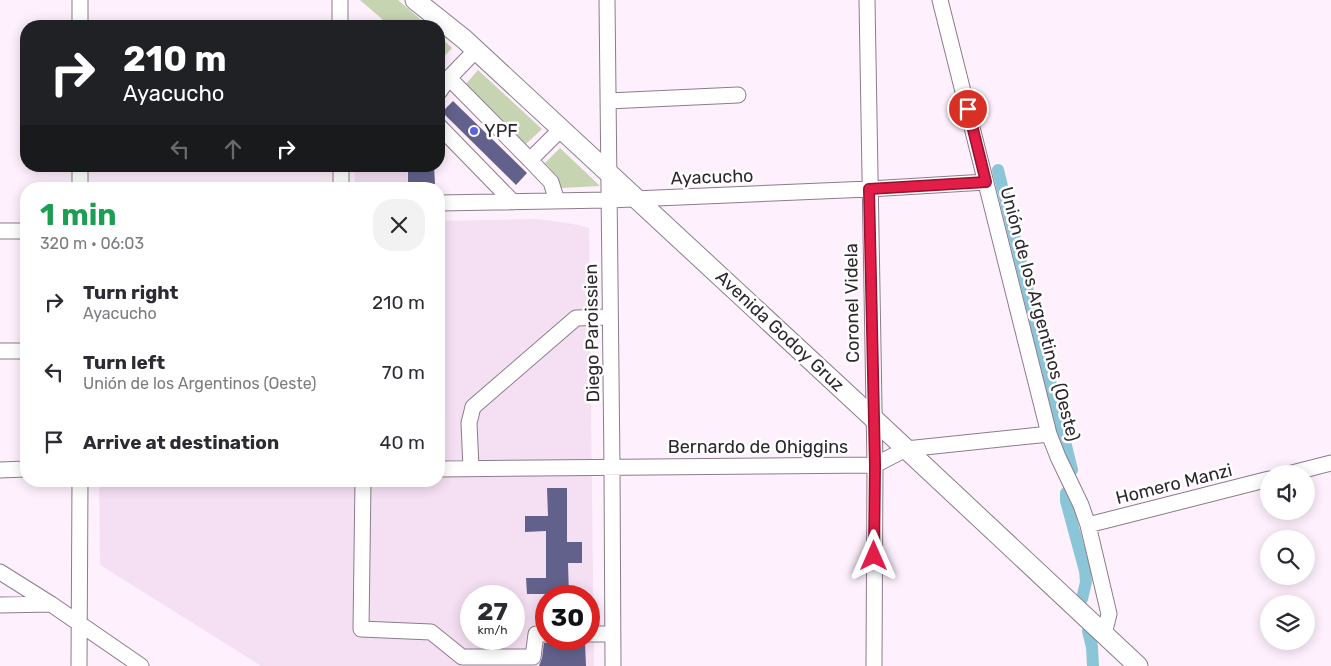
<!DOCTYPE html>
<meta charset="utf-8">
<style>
:root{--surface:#fff;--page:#f2f2f3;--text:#2b2b33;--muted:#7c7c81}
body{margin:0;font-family:Rubik,sans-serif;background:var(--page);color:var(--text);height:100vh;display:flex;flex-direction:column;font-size:19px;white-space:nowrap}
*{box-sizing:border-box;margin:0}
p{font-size:16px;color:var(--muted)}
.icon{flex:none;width:28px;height:28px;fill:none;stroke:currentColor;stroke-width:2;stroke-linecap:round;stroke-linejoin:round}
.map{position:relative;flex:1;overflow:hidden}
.drawer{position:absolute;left:20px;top:182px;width:425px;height:305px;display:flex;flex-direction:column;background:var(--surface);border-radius:20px;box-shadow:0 2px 12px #0003}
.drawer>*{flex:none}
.top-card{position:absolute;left:20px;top:20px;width:425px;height:152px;border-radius:20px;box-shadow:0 2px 12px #0003;background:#202124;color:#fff;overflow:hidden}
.controls{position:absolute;left:1260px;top:465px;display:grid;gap:10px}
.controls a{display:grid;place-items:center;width:55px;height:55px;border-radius:50%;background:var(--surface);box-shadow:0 2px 12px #0003;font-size:25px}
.speed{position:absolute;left:460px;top:585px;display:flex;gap:10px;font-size:25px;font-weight:700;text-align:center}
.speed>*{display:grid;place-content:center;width:65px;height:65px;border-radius:50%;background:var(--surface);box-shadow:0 2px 12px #0003;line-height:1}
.speed small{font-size:12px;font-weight:400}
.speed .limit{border:8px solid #d22;background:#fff;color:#111}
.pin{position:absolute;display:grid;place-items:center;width:42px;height:42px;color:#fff;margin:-21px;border:2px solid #fff;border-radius:50%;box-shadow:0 1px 5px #0007}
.me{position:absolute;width:55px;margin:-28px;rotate:0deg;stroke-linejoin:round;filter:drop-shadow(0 0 4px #0008)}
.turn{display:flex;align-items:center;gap:18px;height:105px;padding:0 20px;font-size:22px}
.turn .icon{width:65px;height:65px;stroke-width:2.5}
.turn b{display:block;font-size:35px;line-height:42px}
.lanes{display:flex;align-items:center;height:48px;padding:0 20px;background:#0003;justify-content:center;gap:25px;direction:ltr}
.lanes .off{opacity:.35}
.round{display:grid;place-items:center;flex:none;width:52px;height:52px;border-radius:20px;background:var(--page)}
.head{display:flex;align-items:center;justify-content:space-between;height:85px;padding:0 20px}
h1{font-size:30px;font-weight:700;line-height:38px;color:#1e9e55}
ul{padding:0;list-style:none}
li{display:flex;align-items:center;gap:15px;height:70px;padding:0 20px}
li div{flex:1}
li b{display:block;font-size:19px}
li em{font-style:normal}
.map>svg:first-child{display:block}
.built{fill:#f5e0f3;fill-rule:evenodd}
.green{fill:#c6d4b1}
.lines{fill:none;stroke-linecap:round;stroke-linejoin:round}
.canal{stroke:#8ac6d8;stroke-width:12}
.building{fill:#62618b}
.minor-casing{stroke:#8a7d8a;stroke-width:17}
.major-casing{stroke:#8a7d8a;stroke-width:21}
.minor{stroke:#fff;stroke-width:15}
.major{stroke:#fff;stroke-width:19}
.route-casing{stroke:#92132f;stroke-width:12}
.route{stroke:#e11d48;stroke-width:9}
.poi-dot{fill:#5865dc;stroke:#fff;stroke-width:2}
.labels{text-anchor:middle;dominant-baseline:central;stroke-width:5;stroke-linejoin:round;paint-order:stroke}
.poi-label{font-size:18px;fill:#2d282d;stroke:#fff;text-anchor:start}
.street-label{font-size:18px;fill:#2d282d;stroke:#fff}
</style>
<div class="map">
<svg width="1331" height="666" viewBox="0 0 1331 666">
<rect width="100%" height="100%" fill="#fff0fe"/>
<!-- built -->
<path class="built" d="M 354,166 L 407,166 L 408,189 L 362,189 L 355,182 Z
M 539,219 L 579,225 L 589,228 L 594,666 L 261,666 L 100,565 L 99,481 L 439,481 L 439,221 ZM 471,596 L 514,596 L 514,639 L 471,639 ZM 546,596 L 589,596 L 589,639 L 546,639 Z"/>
<!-- green -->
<path class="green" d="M 360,0 L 398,0 L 428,26 L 382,26 L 382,19 Z
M 439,36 L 452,48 L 439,62 Z
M 478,70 L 542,129 L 526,144 L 465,85 Z
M 560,148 L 600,186 L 561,188 L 557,176 L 545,163 Z"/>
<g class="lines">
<!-- canal -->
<path class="canal" d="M 998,170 L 1072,470
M 1066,493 L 1066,501 L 1085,571 L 1086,582 L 1082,599
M 1088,631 L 1092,647 L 1093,666"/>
</g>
<!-- building -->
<path class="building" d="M 453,101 L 527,173 L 516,185 L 442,112 Z
M 408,166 L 434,166 L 435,184 L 408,184 Z
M 547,488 L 567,488 L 567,542 L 582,542 L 582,563 L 568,563 L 569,596 L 546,596 L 546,594 L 527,594 L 526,578 L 546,578 L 546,531 L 525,532 L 525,516 L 548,516 Z
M 544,643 L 585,643 L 586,666 L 539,666 L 542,658 Z"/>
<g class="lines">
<!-- minor casing -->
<g class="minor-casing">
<path id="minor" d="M 80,0 L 80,26
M 340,0 L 340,26
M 607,0 L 612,467 L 613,666
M 867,0 L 875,465 L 874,666
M 940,0 L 1049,434 L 1058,457 L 1081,505 L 1088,525 L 1109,614 L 1104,634
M 476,50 L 449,78 L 530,160 L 561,129
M 439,92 L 449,78
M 608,101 L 738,95
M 439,126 L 513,202
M 530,160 L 551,182 L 557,201
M 80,166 L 80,189
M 341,166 L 341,189
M 439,203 L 609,200 L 869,189 L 986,182
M 0,231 L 26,231
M 0,351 L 26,351
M 471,468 L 469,423 L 473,407 L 576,318 L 610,317
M 439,469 L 875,465 L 906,449 L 1049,434
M 0,470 L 26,469
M 1288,474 L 1331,463
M 363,481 L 361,629 L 431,632 L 462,657 L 533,657 L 536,634 L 546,634
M 1088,525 L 1269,479
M 0,572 L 51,604 L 141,666
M 0,605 L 51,604
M 589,634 L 613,634
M 79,666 L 80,481"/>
</g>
<!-- major casing -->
<g class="major-casing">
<path id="major" d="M 415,0 L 464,39 L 873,418 L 1138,666"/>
</g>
<!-- minor -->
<use href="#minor" class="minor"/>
<!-- major -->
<use href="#major" class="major"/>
</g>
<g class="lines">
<!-- route casing -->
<g class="route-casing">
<path id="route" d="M 874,556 L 875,465 L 869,189 L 986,182 L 968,109"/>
</g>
<!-- route -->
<use href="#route" class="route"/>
</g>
<!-- markers -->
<circle class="poi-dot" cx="474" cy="131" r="5"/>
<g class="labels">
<!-- poi labels -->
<g class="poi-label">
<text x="484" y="131">YPF</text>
</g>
<!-- street labels -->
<g class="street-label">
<text transform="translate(712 177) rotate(-2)">Ayacucho</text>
<text transform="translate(852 303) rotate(-91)">Coronel Videla</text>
<text transform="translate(1040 314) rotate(75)">Unión de los Argentinos (Oeste)</text>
<text transform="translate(780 331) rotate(43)">Avenida Godoy Gruz</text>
<text transform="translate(592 333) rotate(-91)">Diego Paroissien</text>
<text x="758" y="447">Bernardo de Ohiggins</text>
<text transform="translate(1174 484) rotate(-14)">Homero Manzi</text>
</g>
</g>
</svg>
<div class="controls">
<a><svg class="icon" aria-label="sound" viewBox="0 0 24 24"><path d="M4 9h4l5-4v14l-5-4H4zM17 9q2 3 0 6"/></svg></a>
<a><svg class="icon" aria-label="search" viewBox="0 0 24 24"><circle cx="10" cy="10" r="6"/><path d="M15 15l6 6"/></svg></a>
<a><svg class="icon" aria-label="layers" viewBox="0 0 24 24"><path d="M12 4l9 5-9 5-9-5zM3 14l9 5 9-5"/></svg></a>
</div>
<div class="speed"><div>27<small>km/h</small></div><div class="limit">30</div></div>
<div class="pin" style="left:968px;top:109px;background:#d93025"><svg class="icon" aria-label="arrive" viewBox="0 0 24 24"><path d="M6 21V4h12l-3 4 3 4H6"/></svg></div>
<svg class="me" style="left:874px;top:556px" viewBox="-20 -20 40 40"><path d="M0-17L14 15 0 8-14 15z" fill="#e11d48" stroke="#fff" stroke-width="4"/></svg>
<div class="top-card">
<div class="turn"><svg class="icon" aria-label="right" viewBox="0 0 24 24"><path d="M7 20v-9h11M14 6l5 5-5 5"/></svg><div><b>210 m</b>Ayacucho</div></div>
<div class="lanes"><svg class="icon off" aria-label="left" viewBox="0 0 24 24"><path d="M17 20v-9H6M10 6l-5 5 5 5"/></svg><svg class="icon off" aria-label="ahead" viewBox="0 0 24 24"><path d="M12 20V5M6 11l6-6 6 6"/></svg><svg class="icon" aria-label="right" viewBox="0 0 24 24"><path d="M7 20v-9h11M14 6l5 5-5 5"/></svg></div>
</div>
<section class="drawer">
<div class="head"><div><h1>1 min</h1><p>320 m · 06:03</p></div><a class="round"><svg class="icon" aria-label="close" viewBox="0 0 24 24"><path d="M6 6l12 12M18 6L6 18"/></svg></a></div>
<ul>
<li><svg class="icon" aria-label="right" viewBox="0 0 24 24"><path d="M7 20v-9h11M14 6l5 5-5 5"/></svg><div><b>Turn right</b><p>Ayacucho</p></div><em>210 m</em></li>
<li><svg class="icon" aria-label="left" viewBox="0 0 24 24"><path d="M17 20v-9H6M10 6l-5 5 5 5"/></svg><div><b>Turn left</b><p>Unión de los Argentinos (Oeste)</p></div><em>70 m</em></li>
<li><svg class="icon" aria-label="arrive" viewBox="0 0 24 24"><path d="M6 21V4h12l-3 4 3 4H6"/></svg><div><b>Arrive at destination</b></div><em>40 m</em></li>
</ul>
</section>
</div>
